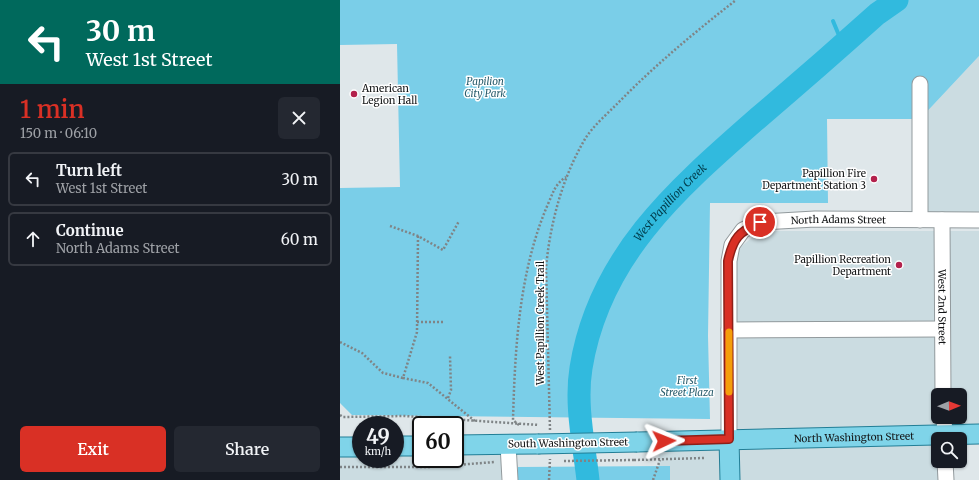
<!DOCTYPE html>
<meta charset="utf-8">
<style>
:root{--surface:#171b24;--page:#242831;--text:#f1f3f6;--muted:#9ea1a6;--line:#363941;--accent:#d93025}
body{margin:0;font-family:Merriweather,serif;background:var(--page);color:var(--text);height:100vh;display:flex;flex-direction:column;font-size:15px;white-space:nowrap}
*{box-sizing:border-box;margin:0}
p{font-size:13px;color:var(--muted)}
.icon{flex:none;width:22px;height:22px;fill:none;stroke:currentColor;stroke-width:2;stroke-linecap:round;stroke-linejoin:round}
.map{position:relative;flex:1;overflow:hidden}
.details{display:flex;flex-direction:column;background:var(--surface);width:340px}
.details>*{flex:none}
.banner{background:#00695c;color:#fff;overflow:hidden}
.needle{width:26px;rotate:89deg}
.tools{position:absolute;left:591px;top:388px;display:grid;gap:8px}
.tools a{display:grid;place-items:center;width:36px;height:36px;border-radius:6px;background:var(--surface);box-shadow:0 1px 3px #0004;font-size:20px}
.speed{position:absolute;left:12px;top:416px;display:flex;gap:8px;font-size:20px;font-weight:700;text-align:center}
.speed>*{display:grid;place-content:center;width:52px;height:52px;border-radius:50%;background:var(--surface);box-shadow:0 1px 3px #0004;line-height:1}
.speed small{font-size:10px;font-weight:400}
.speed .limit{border:2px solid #111;border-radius:6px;background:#fff;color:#111}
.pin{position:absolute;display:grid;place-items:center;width:34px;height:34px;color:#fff;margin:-17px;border:2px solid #fff;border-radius:50%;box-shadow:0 1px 4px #0007}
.me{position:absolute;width:44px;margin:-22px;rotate:88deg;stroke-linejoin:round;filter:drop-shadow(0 0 3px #0008)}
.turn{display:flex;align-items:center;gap:14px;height:84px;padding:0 20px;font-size:18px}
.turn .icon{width:52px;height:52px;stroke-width:2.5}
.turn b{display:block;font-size:28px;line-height:34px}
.round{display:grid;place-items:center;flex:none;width:42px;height:42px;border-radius:6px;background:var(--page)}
.overview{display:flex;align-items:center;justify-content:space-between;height:68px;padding:0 20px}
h1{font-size:24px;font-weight:600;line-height:30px;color:var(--accent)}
.action{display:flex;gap:8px;margin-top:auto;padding:8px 20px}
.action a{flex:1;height:46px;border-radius:6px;background:var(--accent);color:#fff;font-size:16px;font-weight:600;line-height:46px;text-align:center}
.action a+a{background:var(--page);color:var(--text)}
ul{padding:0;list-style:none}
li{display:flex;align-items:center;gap:12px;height:54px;margin:0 8px 6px;padding:0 12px;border:2px solid var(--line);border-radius:6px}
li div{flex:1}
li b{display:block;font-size:15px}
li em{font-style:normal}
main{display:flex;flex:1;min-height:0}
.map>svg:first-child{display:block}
.built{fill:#cbdce1;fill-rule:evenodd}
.green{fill:#7acee8}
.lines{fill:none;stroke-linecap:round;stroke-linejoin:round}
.stream{stroke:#31bade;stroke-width:4}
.river{stroke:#31bade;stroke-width:23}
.minor-casing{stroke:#929a9d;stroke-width:17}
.major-casing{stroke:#227e96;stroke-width:21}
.path{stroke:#7f8486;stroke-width:2.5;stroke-dasharray:2 2;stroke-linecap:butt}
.minor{stroke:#fff;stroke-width:15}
.major{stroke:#7fd4e9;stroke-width:19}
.major-bridge-casing{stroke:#227e96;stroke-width:21;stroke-linecap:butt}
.path-bridge{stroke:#7f8486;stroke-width:2.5;stroke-dasharray:2 2;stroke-linecap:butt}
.major-bridge{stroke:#7fd4e9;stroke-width:19}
.route-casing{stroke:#8d1f18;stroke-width:10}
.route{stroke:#d93025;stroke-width:7}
.slow{stroke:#f59e0b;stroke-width:7}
.poi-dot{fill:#b3214c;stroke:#fff;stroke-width:1.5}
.labels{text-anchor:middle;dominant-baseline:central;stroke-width:3;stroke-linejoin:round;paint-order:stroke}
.park-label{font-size:10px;font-style:italic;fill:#285c6c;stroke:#fff}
.poi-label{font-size:10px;fill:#121415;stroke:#fff;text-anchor:end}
.street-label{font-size:10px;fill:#121415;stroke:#fff}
.water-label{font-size:11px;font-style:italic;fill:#003c4b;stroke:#fff}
</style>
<main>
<section class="details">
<div class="banner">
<div class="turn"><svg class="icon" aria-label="left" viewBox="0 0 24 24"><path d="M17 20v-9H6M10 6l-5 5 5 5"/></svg><div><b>30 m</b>West 1st Street</div></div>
</div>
<div class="overview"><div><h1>1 min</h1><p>150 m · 06:10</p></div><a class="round"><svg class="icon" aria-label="close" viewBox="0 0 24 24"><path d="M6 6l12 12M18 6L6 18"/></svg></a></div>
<ul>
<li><svg class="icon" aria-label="left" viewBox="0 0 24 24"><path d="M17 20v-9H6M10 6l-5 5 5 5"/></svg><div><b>Turn left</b><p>West 1st Street</p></div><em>30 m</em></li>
<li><svg class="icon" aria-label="ahead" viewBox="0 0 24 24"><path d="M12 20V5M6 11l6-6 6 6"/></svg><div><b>Continue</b><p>North Adams Street</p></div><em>60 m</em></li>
</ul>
<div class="action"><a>Exit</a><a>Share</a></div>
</section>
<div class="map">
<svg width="639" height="480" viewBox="0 0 639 480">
<rect width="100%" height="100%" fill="#dfe7ea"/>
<!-- built -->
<path class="built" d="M 639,56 L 639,220 L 580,220 L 580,119 Z
M 420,231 L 639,231 L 639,430 L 598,439 L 598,461 L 605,480 L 318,480 L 319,436 L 398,435 L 397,250 ZM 598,395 L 620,395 L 620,417 L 598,417 Z
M 162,449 L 161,480 L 0,480 L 0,452 L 21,452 L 21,459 L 55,459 L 55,451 L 81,450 L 81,459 L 115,459 L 115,450 Z"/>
<!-- green -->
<path class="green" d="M 0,0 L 639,0 L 639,56 L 580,119 L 487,119 L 488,203 L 370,203 L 368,336 L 370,419 L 12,415 L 0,403 L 0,188 L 60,187 L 57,44 L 0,45 Z
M 330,466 L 330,480 L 178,480 L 178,467 Z"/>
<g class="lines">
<!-- stream -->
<path class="stream" d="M 493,21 L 503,45"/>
<!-- river -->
<path class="river" id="s1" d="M 248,480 C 244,444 235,405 241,368 C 259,256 337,189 418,118 C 458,84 498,49 537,14 L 557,0"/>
<!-- minor casing -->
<g class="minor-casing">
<g id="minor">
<path d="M 580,84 L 580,220"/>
<path id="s2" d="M 602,220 L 603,395"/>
<path d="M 389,330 L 602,329"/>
<path d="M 604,417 L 605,439"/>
<path id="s3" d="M 389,439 L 389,261 L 392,245 L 403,230 L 420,222 L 475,219 L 639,220"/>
<path d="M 168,444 L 170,480"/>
<path d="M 605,461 L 606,480"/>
</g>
</g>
<!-- major casing -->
<g class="major-casing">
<g id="major">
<path d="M 389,439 L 390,480"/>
<path id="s4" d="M 297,442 L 639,434"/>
<path d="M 115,445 L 198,444"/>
<path d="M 55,446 L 81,446"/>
<path d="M 0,447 L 21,447"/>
</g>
</g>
<!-- path -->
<path class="path" d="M 50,226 L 78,236 L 103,250 L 119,221
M 78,236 L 77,332 L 63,378 L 88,383 L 136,422
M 77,322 L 104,322
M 0,342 L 22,353 L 43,373 L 63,378
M 108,398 L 111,390 L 110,356
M 0,415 L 3,417 L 65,416 L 199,425
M 179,425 L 173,420 C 175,347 179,271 208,204 C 213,193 215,184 226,177
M 210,430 L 206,268 C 210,224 222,178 245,139 C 253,126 267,114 278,103 C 315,65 355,32 396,0
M 294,460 L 364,458
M 0,467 L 90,467 L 155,462
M 209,480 L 210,459
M 313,480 L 320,460"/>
<!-- minor -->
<use href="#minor" class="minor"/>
<!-- major -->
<use href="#major" class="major"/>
<!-- major-bridge casing -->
<g class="major-bridge-casing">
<path id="major-bridge" d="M 198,444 L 297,442"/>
</g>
<!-- path-bridge -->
<path class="path-bridge" d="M 224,461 L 294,460"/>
<!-- major-bridge -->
<use href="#major-bridge" class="major-bridge"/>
</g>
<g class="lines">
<!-- route casing -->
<g class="route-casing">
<path id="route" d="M 324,441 L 389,439 L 388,261 C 393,238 399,232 420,222"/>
</g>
<!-- route -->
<use href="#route" class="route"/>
<!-- slow -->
<path class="slow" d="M 389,392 L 389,332"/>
</g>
<!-- markers -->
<g class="poi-dot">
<circle cx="14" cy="94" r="4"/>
<circle cx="534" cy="179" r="4"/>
<circle cx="559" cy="265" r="4"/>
</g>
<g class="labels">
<!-- park labels -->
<g class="park-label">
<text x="145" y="81">Papilion<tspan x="145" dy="12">City Park</tspan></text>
<text x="347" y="380">First<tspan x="347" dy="12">Street Plaza</tspan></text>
</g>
<!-- poi labels -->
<g class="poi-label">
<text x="22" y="88" text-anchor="start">American<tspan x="22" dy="12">Legion Hall</tspan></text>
<text x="526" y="173">Papillion Fire<tspan x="526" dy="12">Department Station 3</tspan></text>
<text x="551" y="259">Papillion Recreation<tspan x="551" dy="12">Department</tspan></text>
</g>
<!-- street labels -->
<g class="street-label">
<text stroke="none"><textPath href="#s3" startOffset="310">North Adams Street</textPath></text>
<text stroke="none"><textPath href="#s2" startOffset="87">West 2nd Street</textPath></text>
<text transform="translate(200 323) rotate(-90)">West Papillion Creek Trail</text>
<text stroke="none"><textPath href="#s4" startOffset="217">North Washington Street</textPath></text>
<text transform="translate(228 443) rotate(-1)">South Washington Street</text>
</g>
<!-- water labels -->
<g class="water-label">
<text stroke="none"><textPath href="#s1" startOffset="304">West Papillion Creek</textPath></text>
</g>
</g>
</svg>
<div class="tools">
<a><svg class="needle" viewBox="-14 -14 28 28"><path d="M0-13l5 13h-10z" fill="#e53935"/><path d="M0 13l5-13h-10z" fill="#9ea1a6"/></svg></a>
<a><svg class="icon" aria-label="search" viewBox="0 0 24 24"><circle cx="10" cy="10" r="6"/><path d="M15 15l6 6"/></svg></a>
</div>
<div class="speed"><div>49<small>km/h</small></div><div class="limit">60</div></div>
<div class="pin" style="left:420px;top:222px;background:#d93025"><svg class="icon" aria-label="arrive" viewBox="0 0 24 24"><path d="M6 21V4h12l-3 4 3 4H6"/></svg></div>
<svg class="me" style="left:324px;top:441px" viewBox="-20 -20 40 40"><path d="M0-17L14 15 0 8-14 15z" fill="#d93025" stroke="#fff" stroke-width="4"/></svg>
</div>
</main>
